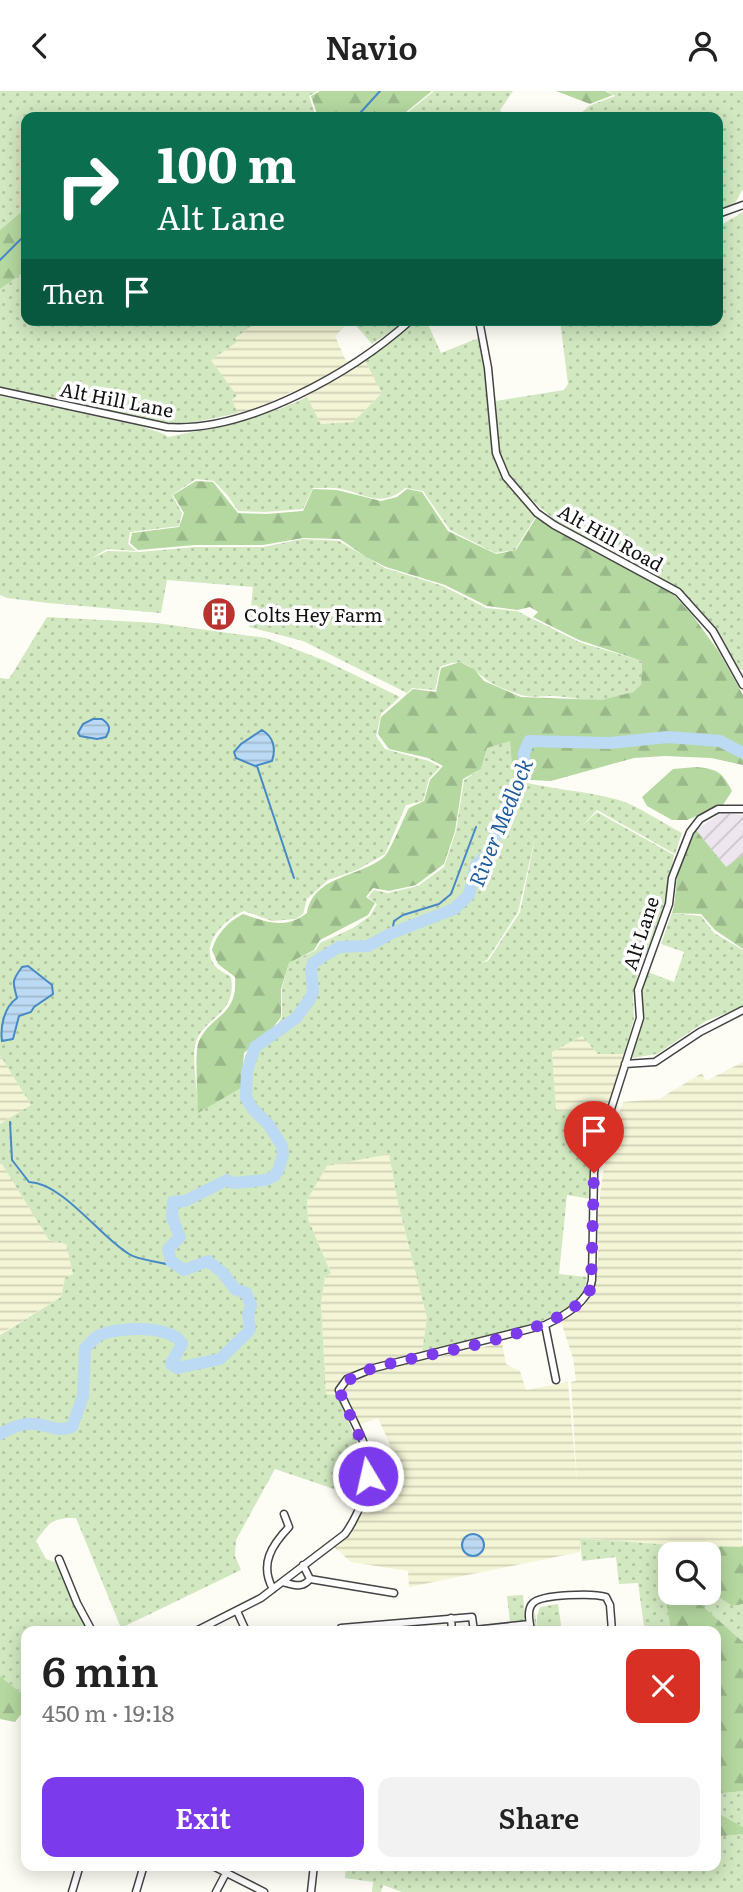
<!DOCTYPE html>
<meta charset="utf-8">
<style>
:root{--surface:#fff;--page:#f2f2f2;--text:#222;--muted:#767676;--accent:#7c3aed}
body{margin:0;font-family:Literata,serif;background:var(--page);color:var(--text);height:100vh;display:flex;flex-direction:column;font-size:26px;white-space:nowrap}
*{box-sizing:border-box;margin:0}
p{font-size:23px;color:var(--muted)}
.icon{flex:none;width:38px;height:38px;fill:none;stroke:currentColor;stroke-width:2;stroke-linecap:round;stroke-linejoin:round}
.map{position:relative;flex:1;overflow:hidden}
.details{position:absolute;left:21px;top:1535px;width:700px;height:245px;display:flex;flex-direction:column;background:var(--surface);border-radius:14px;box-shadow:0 4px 18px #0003}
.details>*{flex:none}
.banner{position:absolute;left:21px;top:21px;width:702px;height:214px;border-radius:14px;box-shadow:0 4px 18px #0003;background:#0b6e4f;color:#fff;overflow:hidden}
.fabs{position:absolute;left:658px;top:1451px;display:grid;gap:14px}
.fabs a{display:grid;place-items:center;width:63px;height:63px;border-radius:14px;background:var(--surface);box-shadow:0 4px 18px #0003;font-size:35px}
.pin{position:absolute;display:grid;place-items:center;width:60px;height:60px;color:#fff;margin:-72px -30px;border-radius:50% 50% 50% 0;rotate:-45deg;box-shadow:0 0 7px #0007}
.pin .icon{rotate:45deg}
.me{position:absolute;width:77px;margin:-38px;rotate:351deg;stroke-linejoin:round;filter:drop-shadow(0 0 5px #0008)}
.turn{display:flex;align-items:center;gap:24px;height:147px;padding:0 21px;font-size:32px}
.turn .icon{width:91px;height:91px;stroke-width:2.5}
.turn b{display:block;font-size:49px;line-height:60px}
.then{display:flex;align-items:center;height:66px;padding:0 21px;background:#0003;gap:14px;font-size:26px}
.round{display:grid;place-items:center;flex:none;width:74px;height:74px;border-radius:14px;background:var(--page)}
.head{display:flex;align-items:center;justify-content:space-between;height:119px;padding:0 21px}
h1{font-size:42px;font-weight:600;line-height:52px}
.button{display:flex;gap:14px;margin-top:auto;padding:14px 21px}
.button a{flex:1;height:80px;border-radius:14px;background:var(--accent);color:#fff;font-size:28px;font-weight:600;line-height:80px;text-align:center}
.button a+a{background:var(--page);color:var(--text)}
header{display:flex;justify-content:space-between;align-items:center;height:91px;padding:0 21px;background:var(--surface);font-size:32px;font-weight:600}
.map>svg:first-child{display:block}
.industrial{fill:url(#industrial-furrows)}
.farmland{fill:url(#farmland-rules)}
.grass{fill:url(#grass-dots);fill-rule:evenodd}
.forest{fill:url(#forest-firs)}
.water{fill:url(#water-rules);stroke:#4789c6;stroke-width:2}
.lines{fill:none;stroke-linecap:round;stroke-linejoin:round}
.stream{stroke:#4789c6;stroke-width:2}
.river{stroke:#bcdaf3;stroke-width:12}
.minor-casing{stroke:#444;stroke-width:9}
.minor{stroke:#fff;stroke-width:6}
.route{stroke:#7c3aed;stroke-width:12;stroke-dasharray:0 21.6}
.labels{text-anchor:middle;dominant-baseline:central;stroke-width:7;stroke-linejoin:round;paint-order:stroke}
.street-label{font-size:19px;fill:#111;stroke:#fff}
.poi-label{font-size:19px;fill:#111;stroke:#fff;text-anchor:start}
.water-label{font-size:21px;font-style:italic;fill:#1f5c9d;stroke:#fff}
</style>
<header><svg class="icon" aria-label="back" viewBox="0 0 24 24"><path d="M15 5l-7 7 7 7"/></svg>Navio<svg class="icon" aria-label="person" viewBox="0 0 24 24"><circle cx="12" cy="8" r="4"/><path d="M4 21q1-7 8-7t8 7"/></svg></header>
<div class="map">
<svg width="743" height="1801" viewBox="0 0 743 1801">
<defs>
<pattern id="industrial-furrows" width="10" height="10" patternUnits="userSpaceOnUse" patternTransform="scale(1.75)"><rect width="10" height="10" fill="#eee6ee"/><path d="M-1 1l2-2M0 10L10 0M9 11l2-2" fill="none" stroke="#cbc4cb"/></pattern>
<pattern id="farmland-rules" width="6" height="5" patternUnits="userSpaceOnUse" patternTransform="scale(1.75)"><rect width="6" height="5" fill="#f4f4d6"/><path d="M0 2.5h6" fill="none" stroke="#d0d0b7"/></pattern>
<pattern id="grass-dots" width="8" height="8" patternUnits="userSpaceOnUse" patternTransform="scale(1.75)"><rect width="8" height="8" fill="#d1e8c0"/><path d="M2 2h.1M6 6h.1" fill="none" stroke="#b2c6a4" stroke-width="1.8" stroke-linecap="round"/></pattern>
<pattern id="forest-firs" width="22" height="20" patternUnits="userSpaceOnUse" patternTransform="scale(1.75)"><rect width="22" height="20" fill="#b4d8a0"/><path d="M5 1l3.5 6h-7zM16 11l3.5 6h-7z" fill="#9ab889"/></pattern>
<pattern id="water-rules" width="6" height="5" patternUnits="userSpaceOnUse" patternTransform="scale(1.75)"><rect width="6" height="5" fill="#bcdaf3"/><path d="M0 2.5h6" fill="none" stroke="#a1bacf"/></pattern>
</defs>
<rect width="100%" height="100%" fill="#fefdf5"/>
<!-- industrial -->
<path class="industrial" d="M 721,722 L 743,724 L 743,764 L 726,777 L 696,739 Z"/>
<!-- farmland -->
<path class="farmland" d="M 251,229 L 351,229 L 335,245 L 346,270 L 364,268 L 382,302 L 353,331 L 321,333 L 307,306 L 291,301 L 254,319 L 238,322 L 232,309 L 237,306 L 211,269 L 237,251 L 235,247 L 253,234 Z
M 582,945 L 598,963 L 624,963 L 609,1019 L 556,1020 L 552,961 Z
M 0,964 L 31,1014 L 0,1033 Z
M 743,971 L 742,1456 L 671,1454 L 581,1447 L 580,1461 L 409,1496 L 408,1480 L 351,1471 L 334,1456 L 346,1447 L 355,1434 L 371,1391 L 388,1392 L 382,1358 L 391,1356 L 378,1327 L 358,1334 L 345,1308 L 345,1295 L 373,1280 L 502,1252 L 506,1273 L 520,1280 L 526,1299 L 568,1291 L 577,1392 L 571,1291 L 576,1290 L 573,1267 L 561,1231 L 581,1219 L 592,1205 L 598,1167 L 598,1123 L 602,1088 L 608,1056 L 623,1011 L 659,1008 L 702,982 L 706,990 Z
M 389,1062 L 398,1112 L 427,1227 L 422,1261 L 344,1284 L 337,1304 L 326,1303 L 321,1212 L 325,1186 L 331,1181 L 308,1128 L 307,1109 L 327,1075 Z
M 0,1070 L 49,1149 L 66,1153 L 73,1183 L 65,1187 L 61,1206 L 0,1243 Z"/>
<!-- grass -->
<path class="grass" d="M 0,0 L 318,0 L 309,5 L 316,26 L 26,26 L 26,122 L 20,122 L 0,139 Z
M 434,0 L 513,0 L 500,19 L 505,26 L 402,26 Z
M 607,0 L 743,0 L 743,98 L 735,112 L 718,119 L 718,26 L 589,26 L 580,23 L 589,15 L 615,5 Z
M 743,121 L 743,579 L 735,577 L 708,528 L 684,502 L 557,431 L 519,398 L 506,381 L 497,359 L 496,310 L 564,299 L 568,293 L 560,229 L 718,229 L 718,136 Z
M 26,180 L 26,229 L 251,229 L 253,234 L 235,247 L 237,251 L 211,269 L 237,305 L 232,309 L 238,322 L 187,333 L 158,331 L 0,296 L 0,198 Z
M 351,229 L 407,229 L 372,253 Z
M 417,229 L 426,229 L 441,262 L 481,246 L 487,280 L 494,366 L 506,393 L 536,425 L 515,459 L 495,462 L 450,439 L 423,400 L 405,397 C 382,417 367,404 342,398 C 332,396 322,397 313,397 L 303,418 L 265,421 L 238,420 L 228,405 L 214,390 L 196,388 L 172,404 L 182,422 L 179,435 L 130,441 L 128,453 L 136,460 L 107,458 L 92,467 L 108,460 L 140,461 L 196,456 L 263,456 L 303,448 L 339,450 L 385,477 L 443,495 L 486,517 L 517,520 L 579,551 L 642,570 L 641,595 C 609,620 588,607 554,605 C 543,605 531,607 521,604 C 511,601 495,595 487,589 C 469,576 465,565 440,576 L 435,599 L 412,597 L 407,602 L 303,550 L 249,536 L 253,496 L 167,489 L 161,522 L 48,512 L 7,507 L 0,504 L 0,305 L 138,334 L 164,343 L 168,346 C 215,336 263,328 307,306 L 321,333 L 353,331 L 382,302 L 364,268 Z
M 47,526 L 156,532 L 266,547 L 326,570 L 400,606 L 381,623 L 376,645 L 385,658 L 429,670 L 440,676 L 429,688 L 423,710 L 406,714 L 385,763 L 357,779 L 328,789 L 307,808 L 303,823 L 296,828 L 272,830 L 244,820 C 225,828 196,855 217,877 C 220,880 227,883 231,886 C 238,926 200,926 195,955 C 192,971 198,1004 199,1021 L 241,997 L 245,964 L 274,939 L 282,926 L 282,897 L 289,872 L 316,859 L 320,852 L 353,837 L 370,825 L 377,813 L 368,806 L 374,799 L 388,802 L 418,795 L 444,776 L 456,740 L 464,689 L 481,678 L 487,657 L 510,649 L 513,688 C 548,699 584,699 619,709 C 641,716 662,732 682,742 L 675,763 L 597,719 L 583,734 L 597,721 L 674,764 L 665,818 L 640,877 L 633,903 L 634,928 L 624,963 L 598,963 L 582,945 L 552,961 L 556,1020 L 609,1019 L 592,1072 L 591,1108 L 567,1104 L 559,1183 L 587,1186 C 586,1194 585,1201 580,1207 C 552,1237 462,1252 422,1261 L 427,1227 L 398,1112 L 389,1063 L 327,1075 L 307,1109 L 308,1128 L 331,1182 L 325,1186 L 321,1212 L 326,1303 L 337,1304 L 361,1360 L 363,1377 L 356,1413 L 334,1398 L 275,1378 L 236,1449 L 235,1465 L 241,1479 L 121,1537 L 76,1427 C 51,1427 50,1431 36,1450 L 46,1468 L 57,1472 L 74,1514 L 89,1540 L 26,1540 L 26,1606 L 0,1585 L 0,1244 L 61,1206 L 65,1187 L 73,1183 L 66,1153 L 49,1149 L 0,1070 L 0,1033 L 31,1014 L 0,964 L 0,587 L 9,588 ZM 536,743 L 520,821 L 488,870 L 480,872 L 487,869 L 518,821 Z
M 672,822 L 701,825 L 714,842 L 743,859 L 743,916 L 706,930 L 657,963 L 632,967 L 642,928 L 640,898 L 648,881 L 674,891 L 684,861 L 661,853 Z
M 580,1447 L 671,1454 L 677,1463 L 670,1463 L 670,1494 L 665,1494 L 671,1540 L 619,1540 L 619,1536 L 644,1535 L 638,1492 L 619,1493 L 616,1466 L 582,1470 Z
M 709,1500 L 732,1515 L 743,1513 L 743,1551 L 688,1502 Z
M 523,1504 L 525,1527 L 523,1530 L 510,1531 L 507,1505 Z
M 558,1513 L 562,1540 L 535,1540 L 534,1523 L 535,1522 L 537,1537 L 537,1525 L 540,1516 Z
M 743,1700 L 743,1736 L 716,1721 L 716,1703 Z
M 743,1743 L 743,1801 L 402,1801 L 383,1794 L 381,1801 L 372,1801 L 373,1791 L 345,1787 L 346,1774 L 522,1774 L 524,1777 L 555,1774 L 716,1774 L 716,1746 Z"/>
<!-- forest -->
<path class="forest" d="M 320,0 L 432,0 L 400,26 L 318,26 L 311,5 Z
M 556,0 L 605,0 L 613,4 L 590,13 Z
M 20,122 L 26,122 L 26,180 L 0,198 L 0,139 Z
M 196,390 L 213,391 L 238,422 L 266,423 L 303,420 L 313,398 L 337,399 L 381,410 L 397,406 L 407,398 L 422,401 L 448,440 L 496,463 L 516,459 L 536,427 L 673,503 L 693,525 L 719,561 L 743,604 L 743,674 L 711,667 L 665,665 L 634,667 L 551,690 L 513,688 L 510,650 L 487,657 L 481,678 L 463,688 L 455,740 L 444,773 L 416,794 L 389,800 L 373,797 L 366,806 L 375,812 L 368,824 L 320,849 L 314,859 L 289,872 L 281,898 L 281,926 L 272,938 L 244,962 L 241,997 L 198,1022 C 198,1008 194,960 199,950 C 211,923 238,926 235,886 L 218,873 L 212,859 C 216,843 229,830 243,823 C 266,831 285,839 307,822 C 314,784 358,787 384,766 C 390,761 404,726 409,717 L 424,710 L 430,689 L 443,675 L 428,667 L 389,658 L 378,643 L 381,626 L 413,598 L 436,601 L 441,577 L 460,571 L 474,578 L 484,590 L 521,606 L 602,609 L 633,601 L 641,594 L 642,570 L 579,549 L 533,526 L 538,521 L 530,516 L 517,519 L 487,515 L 445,494 L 386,476 L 366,466 L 340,448 L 303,447 L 263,454 L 195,454 L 138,459 L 130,452 L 132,442 L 179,436 L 184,422 L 173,404 Z
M 696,676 C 718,678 722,681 732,700 L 723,714 L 687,729 L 672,729 L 647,715 L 642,706 L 673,678 Z
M 696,739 L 726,776 L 743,764 L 743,858 L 715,839 L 701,823 L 672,822 C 676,810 675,800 677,788 C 679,771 688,754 696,739 Z
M 671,1454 L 742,1456 L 743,1454 L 743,1513 L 732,1515 L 709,1500 L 709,1463 L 677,1463 Z
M 664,1494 L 670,1494 L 670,1502 L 688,1502 L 743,1551 L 743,1700 L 716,1703 L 716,1540 L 671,1540 Z
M 0,1585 L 26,1606 L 26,1617 L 15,1631 L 0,1628 Z
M 716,1721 L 743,1736 L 743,1743 L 716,1746 Z"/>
<!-- water -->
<path class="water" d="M 93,628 L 102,628 C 110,634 111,637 106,646 L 97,648 L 80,645 L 78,642 L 83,633 Z
M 262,639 C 274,646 276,658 272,670 L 255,675 L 236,667 L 234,661 L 241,653 Z
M 28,875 L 52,894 L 53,903 L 34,916 L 31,921 L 19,925 L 13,948 L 2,950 C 0,936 4,916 17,907 C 13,891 11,891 22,876 Z
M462 1454a11 11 0 1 1 22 0a11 11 0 1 1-22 0Z"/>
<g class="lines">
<!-- stream -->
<path class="stream" d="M 361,26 L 361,21 L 380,0
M 0,169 L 26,143
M 257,675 L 294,787
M 392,842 L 394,830 L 403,824 L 439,813 L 451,803 L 476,736
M 10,1031 L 12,1069 L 29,1091 C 63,1092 100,1146 129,1163 C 138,1169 155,1170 166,1173 L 171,1170"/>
<!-- river -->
<path class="river" d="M 0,1343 C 9,1338 23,1332 33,1333 C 50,1333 54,1342 72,1336 L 83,1305 L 85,1257 C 89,1254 93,1248 98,1245 C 115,1236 172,1233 182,1253 L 171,1273 L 177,1277 L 220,1268 L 247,1242 L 250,1238 L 248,1224 L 251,1214 L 246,1202 L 235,1198 L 223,1182 L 208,1170 L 184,1179 L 171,1170 L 168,1158 L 180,1146 L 172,1126 L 173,1111 L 185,1110 L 227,1089 L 233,1092 L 266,1089 L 274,1085 L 278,1080 L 283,1064 L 282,1055 L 269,1034 L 253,1018 L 246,1007 L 247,980 L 255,956 L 296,927 L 310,908 L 313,900 L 311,879 L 313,872 L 339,856 L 368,855 L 392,842 L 454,818 L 469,804 L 476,774 L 489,762 L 500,729 L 524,682 L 524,662 L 529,650 L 610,652 L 667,646 L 720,650 L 743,662"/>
<!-- minor casing -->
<g class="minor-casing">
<path id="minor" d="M 718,123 L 743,114
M 479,229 L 488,277 L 496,362 L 506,386 L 537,422 L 554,434 L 678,501 L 713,540 L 743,594
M 0,300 L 167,336 C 247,342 353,281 411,229
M 625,973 L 655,971 L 700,941 L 743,919
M 545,1234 L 556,1289
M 59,1468 L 77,1512 L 92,1540
M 310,1488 L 394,1502
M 283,1491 C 294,1494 302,1498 310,1488 L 303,1474
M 273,1498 C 259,1473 272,1454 289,1436 L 284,1423
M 237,1520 L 246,1540
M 451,1527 L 452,1540
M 474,1539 L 530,1533
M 196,1540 L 261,1507 L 345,1443 C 359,1423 373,1390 368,1365 C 365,1349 346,1316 339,1299 L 347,1288 L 374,1277 L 545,1234 C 564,1225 589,1211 592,1189 L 594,1081 L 597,1062 L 640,927 L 638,899 L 669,813 L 672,787 L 690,741 L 700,728 L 718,718 L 743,718
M 341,1540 L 341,1537 L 472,1526 L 474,1540
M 531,1540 C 530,1532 526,1519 533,1512 C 542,1503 594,1502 606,1506 L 610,1514 L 612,1540
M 211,1774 L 264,1801
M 72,1801 L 80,1774
M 136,1801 L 144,1774
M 216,1801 L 226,1782
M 311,1801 L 314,1774"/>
</g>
<!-- minor -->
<use href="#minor" class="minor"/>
</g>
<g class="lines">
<!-- route -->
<path class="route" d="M 368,1385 L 368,1365 L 339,1299 C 355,1278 385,1274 410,1268 C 454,1258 572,1239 591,1197 L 594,1082"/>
</g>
<!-- icons -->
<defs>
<g id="building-disc" transform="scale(1.75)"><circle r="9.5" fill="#ba342f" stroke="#fff"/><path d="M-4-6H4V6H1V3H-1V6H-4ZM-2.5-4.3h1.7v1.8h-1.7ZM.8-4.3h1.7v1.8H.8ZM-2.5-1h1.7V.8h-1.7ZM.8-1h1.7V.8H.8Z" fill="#fff"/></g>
</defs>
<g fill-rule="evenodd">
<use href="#building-disc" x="219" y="523"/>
</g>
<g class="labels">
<!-- street labels -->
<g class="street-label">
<text transform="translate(117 308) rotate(11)">Alt Hill Lane</text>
<text transform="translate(611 446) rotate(29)">Alt Hill Road</text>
<text transform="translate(640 842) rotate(-72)">Alt Lane</text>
</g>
<!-- poi labels -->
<g class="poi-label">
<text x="244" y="523">Colts Hey Farm</text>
</g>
<!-- water labels -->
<g class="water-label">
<text transform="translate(499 731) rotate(-68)">River Medlock</text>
</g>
</g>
</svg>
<div class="fabs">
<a><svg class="icon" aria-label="search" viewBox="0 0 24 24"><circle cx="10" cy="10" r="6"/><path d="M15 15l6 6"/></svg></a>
</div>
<div class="pin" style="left:594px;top:1082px;background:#d93025"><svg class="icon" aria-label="arrive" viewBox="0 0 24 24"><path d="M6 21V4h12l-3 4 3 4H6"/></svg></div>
<svg class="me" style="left:368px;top:1385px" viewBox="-20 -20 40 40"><circle r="17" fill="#7c3aed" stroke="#fff" stroke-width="3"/><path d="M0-11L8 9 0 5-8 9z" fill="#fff"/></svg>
<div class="banner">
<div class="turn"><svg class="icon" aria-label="right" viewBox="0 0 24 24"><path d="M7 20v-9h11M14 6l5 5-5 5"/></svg><div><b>100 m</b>Alt Lane</div></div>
<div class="then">Then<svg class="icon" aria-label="arrive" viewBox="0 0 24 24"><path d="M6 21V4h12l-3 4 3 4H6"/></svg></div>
</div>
<section class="details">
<div class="head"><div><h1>6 min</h1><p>450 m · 19:18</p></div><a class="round" style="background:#d93025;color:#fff"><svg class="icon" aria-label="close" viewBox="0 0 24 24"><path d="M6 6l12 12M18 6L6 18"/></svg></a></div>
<div class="button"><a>Exit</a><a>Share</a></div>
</section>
</div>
